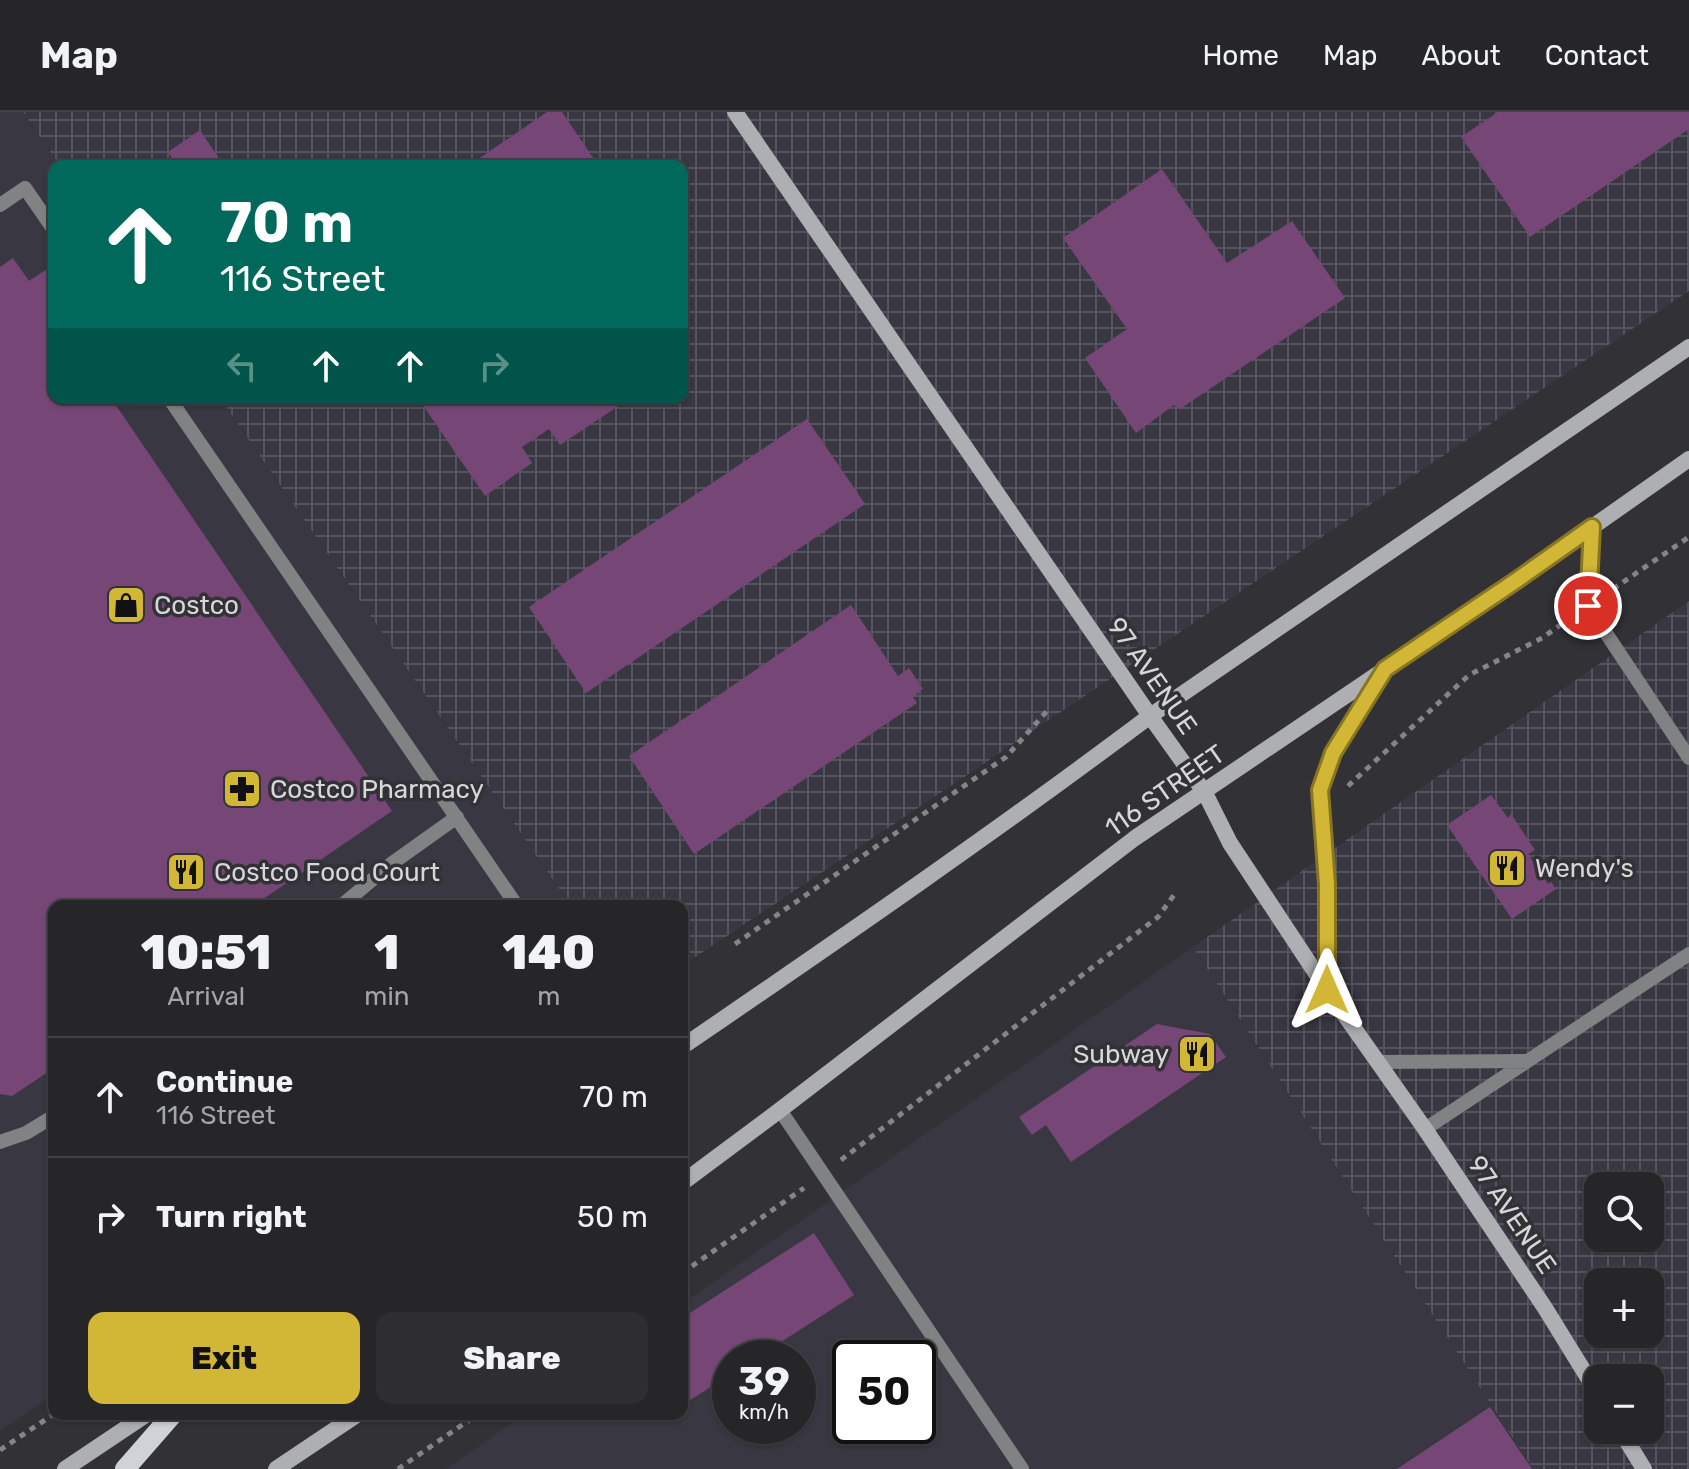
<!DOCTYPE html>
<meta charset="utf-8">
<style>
:root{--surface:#262528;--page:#2e2d30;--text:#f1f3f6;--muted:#a4a5a8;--line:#424245;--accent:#d2b635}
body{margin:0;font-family:Rubik,sans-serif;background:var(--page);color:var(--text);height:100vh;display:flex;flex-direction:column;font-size:30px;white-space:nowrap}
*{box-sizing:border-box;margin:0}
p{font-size:26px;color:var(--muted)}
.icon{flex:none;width:44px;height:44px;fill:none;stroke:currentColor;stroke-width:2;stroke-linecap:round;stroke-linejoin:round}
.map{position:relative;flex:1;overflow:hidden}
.panel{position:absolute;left:48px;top:788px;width:640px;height:520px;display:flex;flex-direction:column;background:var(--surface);border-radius:16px;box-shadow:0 2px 6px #0004,0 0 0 2px var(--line)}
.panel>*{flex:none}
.banner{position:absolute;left:48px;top:48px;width:640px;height:244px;border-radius:16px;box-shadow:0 2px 6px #0004,0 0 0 2px var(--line);background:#00695c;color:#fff;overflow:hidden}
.fabs{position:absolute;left:1584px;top:1060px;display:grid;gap:16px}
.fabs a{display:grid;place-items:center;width:80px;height:80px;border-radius:16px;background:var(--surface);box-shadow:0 2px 6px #0004,0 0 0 2px var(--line);font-size:40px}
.speed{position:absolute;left:712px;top:1228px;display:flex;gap:16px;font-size:40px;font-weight:700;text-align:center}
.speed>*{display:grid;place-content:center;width:104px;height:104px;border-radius:50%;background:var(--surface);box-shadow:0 2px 6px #0004,0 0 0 2px var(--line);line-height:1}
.speed small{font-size:20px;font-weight:400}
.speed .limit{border:4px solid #111;border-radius:12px;background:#fff;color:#111}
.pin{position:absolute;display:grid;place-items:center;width:68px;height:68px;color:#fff;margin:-34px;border:4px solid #fff;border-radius:50%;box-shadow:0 2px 8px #0007}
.me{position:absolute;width:88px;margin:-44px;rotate:0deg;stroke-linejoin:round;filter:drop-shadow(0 0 6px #0008)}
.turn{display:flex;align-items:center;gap:28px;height:168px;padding:0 40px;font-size:36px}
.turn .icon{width:104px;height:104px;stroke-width:2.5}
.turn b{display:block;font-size:56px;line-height:68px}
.lanes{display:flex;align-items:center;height:76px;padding:0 40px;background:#0003;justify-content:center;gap:40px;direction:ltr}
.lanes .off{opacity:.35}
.eta{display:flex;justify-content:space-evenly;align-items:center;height:136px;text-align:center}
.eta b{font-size:48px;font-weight:800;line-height:56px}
.button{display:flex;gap:16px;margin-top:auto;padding:16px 40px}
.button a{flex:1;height:92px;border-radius:16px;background:var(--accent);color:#111;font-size:32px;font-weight:800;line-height:92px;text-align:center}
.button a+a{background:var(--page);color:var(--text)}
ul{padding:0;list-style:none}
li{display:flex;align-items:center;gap:24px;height:120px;padding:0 40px;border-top:2px solid var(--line)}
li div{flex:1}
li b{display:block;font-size:30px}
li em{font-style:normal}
header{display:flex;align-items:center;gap:48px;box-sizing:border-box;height:112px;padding:0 40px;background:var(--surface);border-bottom:2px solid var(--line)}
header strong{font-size:38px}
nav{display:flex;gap:44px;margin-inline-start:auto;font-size:28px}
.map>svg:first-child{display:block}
.built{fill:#393742;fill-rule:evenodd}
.industrial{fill:url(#industrial-grid);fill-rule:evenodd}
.building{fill:#764776}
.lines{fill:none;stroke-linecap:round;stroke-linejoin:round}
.path{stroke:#858589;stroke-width:5;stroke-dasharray:6 6;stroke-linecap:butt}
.lane{stroke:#818284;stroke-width:14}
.secondary{stroke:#adafb3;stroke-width:16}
.primary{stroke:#cfd2d7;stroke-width:20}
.route-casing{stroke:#887622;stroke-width:20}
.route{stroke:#d2b635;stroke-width:14}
.labels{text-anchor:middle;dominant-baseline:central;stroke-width:7;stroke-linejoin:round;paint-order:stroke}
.poi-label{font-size:26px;fill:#d7d7da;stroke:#323136;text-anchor:start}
.street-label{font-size:26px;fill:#d7d7da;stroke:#323136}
</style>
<header>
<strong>Map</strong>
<nav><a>Home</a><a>Map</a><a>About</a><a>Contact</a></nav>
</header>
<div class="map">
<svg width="1689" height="1357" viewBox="0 0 1689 1357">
<defs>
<pattern id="industrial-grid" width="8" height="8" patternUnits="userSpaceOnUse" patternTransform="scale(2)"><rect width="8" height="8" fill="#393742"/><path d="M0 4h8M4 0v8" fill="none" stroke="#55535d"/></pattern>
</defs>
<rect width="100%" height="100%" fill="#323136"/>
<!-- built -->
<path class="built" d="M 0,0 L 23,0 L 60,54 L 54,54 L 54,286 L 220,286 L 571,794 L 54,794 L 54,1282 L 0,1319 Z
M 1193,835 L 1533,1357 L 446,1357 L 525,1302 L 682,1302 L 682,1192 ZM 730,1246 L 798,1246 L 798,1314 L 730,1314 ZM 850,1246 L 918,1246 L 918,1314 L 850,1314 Z"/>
<!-- industrial -->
<path class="industrial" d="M 23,0 L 1689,0 L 1689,179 L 682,854 L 682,794 L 571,794 L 220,286 L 682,286 L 682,54 L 60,54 Z
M 1689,489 L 1689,1357 L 1533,1357 L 1193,835 ZM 1598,1074 L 1650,1074 L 1650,1126 L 1598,1126 ZM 1598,1170 L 1650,1170 L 1650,1222 L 1598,1222 ZM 1598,1266 L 1650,1266 L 1650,1318 L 1598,1318 Z"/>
<!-- building -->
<path class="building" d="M 547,0 L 562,0 L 598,53 L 468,54 Z
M 1498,0 L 1689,0 L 1689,17 L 1530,125 L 1461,25 Z
M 200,18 L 224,54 L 177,54 L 168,40 Z
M 1162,57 L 1227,151 L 1292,109 L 1345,186 L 1180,297 L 1174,293 L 1136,321 L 1085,246 L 1127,217 L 1063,126 Z
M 13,146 L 29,169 L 50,155 L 54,161 L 54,188 L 48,193 L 54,202 L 54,286 L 111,286 L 392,699 L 253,794 L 54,794 L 54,956 L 12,984 L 0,982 L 0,155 Z
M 418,286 L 624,286 L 626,289 L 560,333 L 549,317 L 522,335 L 532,351 L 485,384 Z
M 807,307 L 865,392 L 586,581 L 529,495 Z
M 851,493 L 898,564 L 909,556 L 923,577 L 913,585 L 917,591 L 694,742 L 629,644 Z
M 1491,683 L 1508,706 L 1511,702 L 1535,738 L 1528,742 L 1548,772 L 1551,770 L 1556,777 L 1512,807 L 1447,713 Z
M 1157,912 L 1210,922 L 1226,945 L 1071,1050 L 1046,1013 L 1032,1023 L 1019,1005 Z
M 814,1121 L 854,1183 L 756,1246 L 730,1246 L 730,1263 L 682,1293 L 682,1206 Z
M 1490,1295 L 1532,1357 L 1397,1357 Z"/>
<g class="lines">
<!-- path -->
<path class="path" d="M 1613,477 L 1689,425
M 1348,674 L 1469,563 L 1542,526 L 1569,507
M 735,832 L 1006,645 L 1047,599
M 841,1048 L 1158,805 L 1174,783
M 682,1161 L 804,1076
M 0,1338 L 54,1302
M 398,1357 L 478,1302"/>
<!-- lane -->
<path class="lane" d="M 0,93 L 25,76 L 54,118
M 169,286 L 517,794
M 1592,415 L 1588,494 L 1689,646
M 341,794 L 391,752 L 457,705
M 1377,950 L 1527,949
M 780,998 L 1022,1357
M 1425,1017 L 1689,842
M 0,1030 L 26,1021 L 54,1004"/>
<!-- secondary -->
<path class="secondary" d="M 735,0 L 1150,604 L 1205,681 L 1230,731 L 1327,878 L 1425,1017 L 1545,1196 L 1598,1282
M 1327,878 L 1327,772 L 1320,678 L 1333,641 L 1382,562
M 682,935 C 840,827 997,719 1150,604 L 1689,235
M 682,1071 L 780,998 L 1135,726 L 1517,468 L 1689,347
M 1620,1318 L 1644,1357
M 65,1357 L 147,1302
M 276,1357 L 358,1302"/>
<!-- primary -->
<path class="primary" d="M 125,1357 L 173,1302"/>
</g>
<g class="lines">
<!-- route casing -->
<g class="route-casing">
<path id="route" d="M 1327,878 L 1327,772 L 1320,678 L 1333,641 L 1385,557 L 1517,468 L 1592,415 L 1588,494"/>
</g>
<!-- route -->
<use href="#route" class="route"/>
</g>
<!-- icons -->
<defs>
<g id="shop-square" transform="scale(2)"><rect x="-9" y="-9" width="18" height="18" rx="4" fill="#d2b635" stroke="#323136"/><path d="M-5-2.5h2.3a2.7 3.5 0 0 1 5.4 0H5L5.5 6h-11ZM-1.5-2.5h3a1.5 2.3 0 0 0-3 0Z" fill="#111"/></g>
<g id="pharmacy-square" transform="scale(2)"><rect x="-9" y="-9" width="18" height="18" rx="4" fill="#d2b635" stroke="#323136"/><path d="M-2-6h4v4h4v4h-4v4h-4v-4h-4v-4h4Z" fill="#111"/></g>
<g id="restaurant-square" transform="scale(2)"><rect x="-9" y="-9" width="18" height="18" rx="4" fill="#d2b635" stroke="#323136"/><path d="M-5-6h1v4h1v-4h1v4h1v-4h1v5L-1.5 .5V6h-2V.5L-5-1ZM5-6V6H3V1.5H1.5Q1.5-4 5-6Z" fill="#111"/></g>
</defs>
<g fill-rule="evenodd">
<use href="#shop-square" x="126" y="493"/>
<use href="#pharmacy-square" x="242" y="677"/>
<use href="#restaurant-square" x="1507" y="756"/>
<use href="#restaurant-square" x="186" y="760"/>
<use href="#restaurant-square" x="1197" y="942"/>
</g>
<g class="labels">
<!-- poi labels -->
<g class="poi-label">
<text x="154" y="493">Costco</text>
<text x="270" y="677">Costco Pharmacy</text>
<text x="1535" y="756">Wendy's</text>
<text x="214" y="760">Costco Food Court</text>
<text x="1169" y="942" text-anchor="end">Subway</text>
</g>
<!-- street labels -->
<g class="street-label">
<text transform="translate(1152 564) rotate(55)">97 AVENUE</text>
<text transform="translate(1165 679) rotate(-35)">116 STREET</text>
<text transform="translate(1512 1103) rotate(56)">97 AVENUE</text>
</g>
</g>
</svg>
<div class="fabs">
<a><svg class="icon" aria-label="search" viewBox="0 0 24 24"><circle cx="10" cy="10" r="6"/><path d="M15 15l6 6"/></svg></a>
<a>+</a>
<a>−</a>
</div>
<div class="speed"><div>39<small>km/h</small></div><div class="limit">50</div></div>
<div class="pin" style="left:1588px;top:494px;background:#d93025"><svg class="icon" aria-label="arrive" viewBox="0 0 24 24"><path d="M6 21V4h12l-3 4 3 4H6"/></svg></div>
<svg class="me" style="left:1327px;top:878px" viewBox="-20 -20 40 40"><path d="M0-17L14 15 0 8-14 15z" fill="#d2b635" stroke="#fff" stroke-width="4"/></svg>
<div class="banner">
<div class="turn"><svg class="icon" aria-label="ahead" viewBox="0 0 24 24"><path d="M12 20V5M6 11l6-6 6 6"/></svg><div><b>70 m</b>116 Street</div></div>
<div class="lanes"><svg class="icon off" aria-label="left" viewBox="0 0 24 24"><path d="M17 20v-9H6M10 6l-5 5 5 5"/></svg><svg class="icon" aria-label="ahead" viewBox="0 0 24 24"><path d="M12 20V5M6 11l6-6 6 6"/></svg><svg class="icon" aria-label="ahead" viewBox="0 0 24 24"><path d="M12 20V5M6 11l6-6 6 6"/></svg><svg class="icon off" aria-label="right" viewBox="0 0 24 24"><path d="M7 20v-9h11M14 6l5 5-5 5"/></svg></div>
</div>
<section class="panel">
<div class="eta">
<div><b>10:51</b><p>Arrival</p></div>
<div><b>1</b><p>min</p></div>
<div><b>140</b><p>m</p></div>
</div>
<ul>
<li><svg class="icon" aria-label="ahead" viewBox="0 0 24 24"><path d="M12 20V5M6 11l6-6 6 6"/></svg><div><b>Continue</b><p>116 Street</p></div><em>70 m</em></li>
<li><svg class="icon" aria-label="right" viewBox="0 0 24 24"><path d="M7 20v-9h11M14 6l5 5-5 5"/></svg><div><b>Turn right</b></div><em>50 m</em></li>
</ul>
<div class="button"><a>Exit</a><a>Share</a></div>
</section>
</div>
